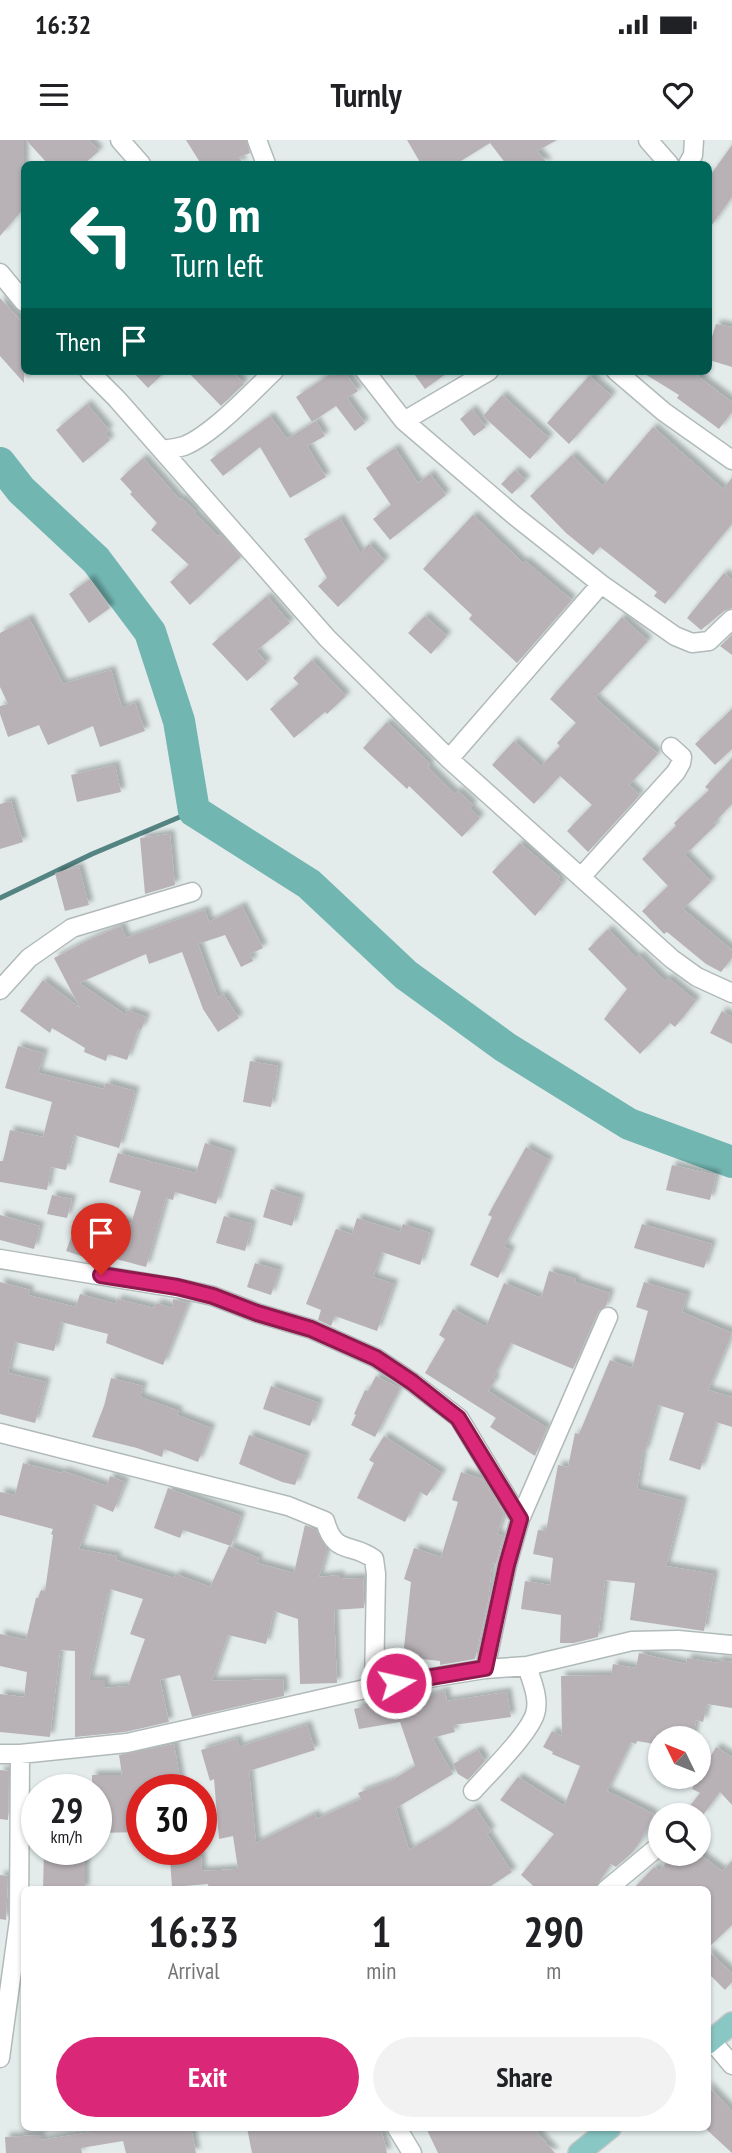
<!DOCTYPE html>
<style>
:root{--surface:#fff;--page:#f2f2f2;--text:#202124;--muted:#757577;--accent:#db2777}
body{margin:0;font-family:"PT Sans Narrow",sans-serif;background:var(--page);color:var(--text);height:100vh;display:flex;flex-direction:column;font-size:26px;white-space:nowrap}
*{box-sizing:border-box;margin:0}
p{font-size:23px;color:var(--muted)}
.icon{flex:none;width:38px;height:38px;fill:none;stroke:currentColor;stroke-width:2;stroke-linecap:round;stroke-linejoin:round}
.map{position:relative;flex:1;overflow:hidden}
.side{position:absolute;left:21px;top:1746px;width:690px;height:245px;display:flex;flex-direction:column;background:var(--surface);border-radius:10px;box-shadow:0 2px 5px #0004}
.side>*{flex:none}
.hud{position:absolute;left:21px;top:21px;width:691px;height:214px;border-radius:10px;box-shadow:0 2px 5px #0004;background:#00695c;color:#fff;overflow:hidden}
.needle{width:46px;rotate:313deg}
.fabs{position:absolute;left:648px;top:1586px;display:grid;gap:14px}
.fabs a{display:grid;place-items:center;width:63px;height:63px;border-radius:50%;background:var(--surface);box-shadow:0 2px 5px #0004;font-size:35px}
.speed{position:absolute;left:21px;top:1634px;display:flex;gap:14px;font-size:35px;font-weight:700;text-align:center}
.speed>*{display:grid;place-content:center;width:91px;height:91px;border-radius:50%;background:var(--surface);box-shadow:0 2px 5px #0004;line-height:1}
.speed small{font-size:18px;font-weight:400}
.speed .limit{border:10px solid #d22;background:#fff;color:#111}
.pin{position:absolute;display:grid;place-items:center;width:60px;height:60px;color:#fff;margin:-72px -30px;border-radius:50% 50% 50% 0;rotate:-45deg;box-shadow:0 0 7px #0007}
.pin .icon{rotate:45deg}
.me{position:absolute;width:77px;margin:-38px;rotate:81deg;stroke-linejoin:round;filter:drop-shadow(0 0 5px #0008)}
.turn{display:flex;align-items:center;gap:24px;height:147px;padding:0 35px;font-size:32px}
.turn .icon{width:91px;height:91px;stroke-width:2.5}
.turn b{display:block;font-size:49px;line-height:60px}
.then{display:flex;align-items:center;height:66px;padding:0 35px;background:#0003;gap:14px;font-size:26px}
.eta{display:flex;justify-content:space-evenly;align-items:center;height:119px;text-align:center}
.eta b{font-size:42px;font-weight:700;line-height:49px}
.button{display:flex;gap:14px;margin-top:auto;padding:14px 35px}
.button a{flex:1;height:80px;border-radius:42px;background:var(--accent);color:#fff;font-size:28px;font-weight:700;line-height:80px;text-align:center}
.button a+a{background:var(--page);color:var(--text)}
.status{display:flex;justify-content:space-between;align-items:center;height:49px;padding:0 35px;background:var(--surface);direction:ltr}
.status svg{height:19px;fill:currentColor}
header{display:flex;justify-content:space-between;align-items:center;height:91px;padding:0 35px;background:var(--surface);font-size:32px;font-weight:700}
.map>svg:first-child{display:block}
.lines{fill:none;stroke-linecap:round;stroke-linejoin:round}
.stream{stroke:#548482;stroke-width:5}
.river{stroke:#72b6b2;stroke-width:32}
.building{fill:#b8b2b6;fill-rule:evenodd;filter:url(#shadow)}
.minor-casing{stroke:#b1bab9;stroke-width:21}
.major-casing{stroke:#c5c6c6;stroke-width:24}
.minor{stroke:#fff;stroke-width:18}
.major{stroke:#89c7c4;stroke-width:21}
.route-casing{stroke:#8e194d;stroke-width:18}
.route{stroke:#db2777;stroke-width:12}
</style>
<div class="status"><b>16:32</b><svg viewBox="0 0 49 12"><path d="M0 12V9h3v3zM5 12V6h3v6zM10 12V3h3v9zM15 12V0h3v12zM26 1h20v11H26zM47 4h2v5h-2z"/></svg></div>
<header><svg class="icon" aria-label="menu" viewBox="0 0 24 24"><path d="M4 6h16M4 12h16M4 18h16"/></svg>Turnly<svg class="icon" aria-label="heart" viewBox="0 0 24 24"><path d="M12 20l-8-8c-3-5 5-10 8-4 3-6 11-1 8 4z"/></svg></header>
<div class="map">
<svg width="732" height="2013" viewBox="0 0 732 2013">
<defs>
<filter id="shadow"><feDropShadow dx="4.5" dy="-4.5" stdDeviation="2" flood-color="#0004"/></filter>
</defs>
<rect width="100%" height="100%" fill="#e3eceb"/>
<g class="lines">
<!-- stream -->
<path class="stream" d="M 0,758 L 92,714 L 194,671"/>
<!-- river -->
<path class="river" d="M 0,323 L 21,350 L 96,420 L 150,492 L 179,581 L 194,671 L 309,744 L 406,835 L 505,907 L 629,984 L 732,1022"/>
</g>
<!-- building -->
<path class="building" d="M 0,0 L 24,0 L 24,68 L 0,96 Z
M 26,0 L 89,0 L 99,11 L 84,24 L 48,24 Z
M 186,0 L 246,0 L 250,13 L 239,17 L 243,24 L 201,24 Z
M 407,0 L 557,0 L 537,11 L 548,24 L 506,24 L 490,3 L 456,24 L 421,24 Z
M 732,5 L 732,57 L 709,89 L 709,37 Z
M 0,158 L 24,184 L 24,243 L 0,216 Z
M 716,184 L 732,187 L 732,227 L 709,220 L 709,206 Z
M 132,231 L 166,231 L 148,248 Z
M 187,231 L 232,231 L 244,244 L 221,266 Z
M 335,231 L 344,231 L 358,251 L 347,258 L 365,283 L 355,291 L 336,266 L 312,282 L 296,257 Z
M 412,231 L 450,231 L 425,249 Z
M 640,231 L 691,231 L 732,262 L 732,272 L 719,289 L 677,258 L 679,255 Z
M 589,236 L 612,256 L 569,304 L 547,283 Z
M 502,255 L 549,298 L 530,319 L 483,276 Z
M 87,264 L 109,290 L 105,293 L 110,300 L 83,323 L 56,290 Z
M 472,269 L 486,287 L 474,296 L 460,279 Z
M 270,276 L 287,299 L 316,281 L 325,296 L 307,306 L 326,337 L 290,358 L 260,307 L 223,336 L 210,320 Z
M 653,287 L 723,349 L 732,338 L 732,384 L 665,464 L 654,456 L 657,452 L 600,407 L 593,415 L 566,393 L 530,356 L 572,315 L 603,346 Z
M 395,308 L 418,343 L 430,334 L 446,355 L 390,400 L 373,379 L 391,365 L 366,328 Z
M 143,318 L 180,360 L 181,358 L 196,372 L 194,373 L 218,396 L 220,394 L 241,417 L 190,465 L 170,442 L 189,425 L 151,390 L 157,383 L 130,354 L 132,352 L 120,339 Z
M 515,330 L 526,340 L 512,354 L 501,344 Z
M 473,375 L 523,423 L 525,421 L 572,460 L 517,523 L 469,479 L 472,475 L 423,429 Z
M 340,378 L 360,413 L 369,404 L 385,421 L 338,467 L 318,446 L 327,438 L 304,399 Z
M 724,433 L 732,440 L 732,468 L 724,471 L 701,490 L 687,478 Z
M 90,439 L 110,468 L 89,483 L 69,454 Z
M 267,456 L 290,483 L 256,511 L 267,523 L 247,541 L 212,504 Z
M 425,476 L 447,496 L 431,514 L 408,493 Z
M 622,477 L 648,501 L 595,558 L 658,614 L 629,645 L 640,655 L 588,712 L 567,691 L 592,665 L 560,636 L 534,664 L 492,625 L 514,601 L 541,626 L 560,606 L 557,603 L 576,583 L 550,559 Z
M 29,478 L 63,544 L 111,530 L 122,568 L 135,563 L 145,591 L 100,607 L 93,586 L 48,605 L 39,585 L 8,597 L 0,574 L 0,566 L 8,564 L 0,547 L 0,493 Z
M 732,495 L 732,515 L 720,506 Z
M 312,520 L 346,556 L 327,574 L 325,572 L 294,598 L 270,569 L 299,544 L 293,538 Z
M 732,569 L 732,609 L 715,625 L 695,604 Z
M 387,582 L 430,624 L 428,627 L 455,654 L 458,651 L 473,665 L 470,668 L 480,678 L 462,697 L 409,646 L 407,649 L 363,608 Z
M 732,618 L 732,664 L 714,683 L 716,685 L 685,715 L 711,742 L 683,769 L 732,810 L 732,818 L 721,832 L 706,824 L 667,792 L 664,794 L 642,771 L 668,746 L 642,719 L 676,686 L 674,683 L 709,650 L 705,647 Z
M 115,625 L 121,652 L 77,662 L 71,635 Z
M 11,661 L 23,702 L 0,709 L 0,664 Z
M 170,694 L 175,745 L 145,754 L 140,698 Z
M 520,703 L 560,737 L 558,739 L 562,744 L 535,776 L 492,732 Z
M 79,727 L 89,765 L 65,771 L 55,733 Z
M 242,766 L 263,808 L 250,814 L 253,821 L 241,827 L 225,795 L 198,804 L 218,858 L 223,854 L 239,878 L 218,892 L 203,869 L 182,812 L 149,824 L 146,814 L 79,843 L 126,875 L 127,870 L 146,877 L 141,890 L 138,889 L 127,920 L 108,914 L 106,921 L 84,912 L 85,908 L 52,888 L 50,893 L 20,871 L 43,840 L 80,868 L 54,818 L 93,798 L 121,786 L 126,798 L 205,770 L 209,782 Z
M 608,789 L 636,818 L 639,815 L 665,841 L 668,838 L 696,861 L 675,887 L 670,883 L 640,914 L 604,879 L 627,849 L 588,809 Z
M 722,871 L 732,877 L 732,904 L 710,893 Z
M 18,906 L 44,913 L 38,933 L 104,949 L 106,943 L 135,951 L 119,1008 L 74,995 L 66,1030 L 51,1027 L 47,1050 L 0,1042 L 0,1021 L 3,1021 L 10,990 L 43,997 L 52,962 L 5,948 Z
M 250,921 L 278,926 L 271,967 L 243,962 Z
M 205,1003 L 232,1012 L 216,1064 L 175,1052 L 173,1060 L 166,1058 L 146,1127 L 105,1116 L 102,1124 L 86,1122 L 87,1118 L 66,1111 L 81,1071 L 99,1078 L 101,1074 L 131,1084 L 141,1051 L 109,1042 L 118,1013 L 196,1033 Z
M 526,1007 L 549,1020 L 504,1107 L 511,1110 L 498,1138 L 470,1125 L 492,1077 L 488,1075 Z
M 672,1025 L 716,1035 L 710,1060 L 666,1050 Z
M 271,1049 L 300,1058 L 292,1086 L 263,1077 Z
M 52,1055 L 72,1059 L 67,1078 L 47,1074 Z
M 0,1075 L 40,1086 L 34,1109 L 0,1100 Z
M 224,1076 L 252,1084 L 245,1111 L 216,1103 Z
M 357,1078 L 400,1092 L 403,1084 L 430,1093 L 420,1125 L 382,1112 L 373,1137 L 394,1144 L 377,1191 L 335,1176 L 331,1186 L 318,1180 L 321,1170 L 306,1164 L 336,1089 L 352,1094 Z
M 642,1084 L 712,1104 L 704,1128 L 634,1108 Z
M 255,1123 L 279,1130 L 271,1155 L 247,1147 Z
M 549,1131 L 576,1139 L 575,1142 L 610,1153 L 606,1166 L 598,1172 L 573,1229 L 511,1203 L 493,1238 L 496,1239 L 488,1251 L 547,1288 L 535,1316 L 490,1287 L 496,1278 L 425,1233 L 445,1199 L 439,1195 L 453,1169 L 486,1187 L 504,1143 L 541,1158 Z
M 0,1142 L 30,1150 L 28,1155 L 76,1167 L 80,1154 L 116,1164 L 117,1159 L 154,1168 L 157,1163 L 172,1168 L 173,1159 L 188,1163 L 163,1225 L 106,1203 L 108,1194 L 61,1182 L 54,1211 L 15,1202 L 8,1233 L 46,1242 L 35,1283 L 0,1274 Z
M 644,1142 L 687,1155 L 682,1172 L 732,1193 L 708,1250 L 732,1257 L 732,1287 L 716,1282 L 700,1330 L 669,1320 L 684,1273 L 658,1265 L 645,1312 L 643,1311 L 637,1349 L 683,1361 L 666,1426 L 714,1434 L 704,1491 L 630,1480 L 635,1443 L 605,1440 L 598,1497 L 574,1503 L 560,1503 L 561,1475 L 521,1469 L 525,1441 L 550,1445 L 553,1418 L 533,1414 L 538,1390 L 546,1391 L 558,1325 L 568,1327 L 575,1293 L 579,1294 L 610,1220 L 632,1228 L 648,1171 L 636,1167 Z
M 376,1236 L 400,1248 L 375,1297 L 351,1285 L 356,1275 L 354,1274 L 365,1250 L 368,1251 Z
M 111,1238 L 143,1246 L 140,1257 L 179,1271 L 177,1275 L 211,1288 L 198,1322 L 164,1309 L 162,1317 L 137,1308 L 92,1297 L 104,1266 Z
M 271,1246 L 319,1263 L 310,1286 L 263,1269 Z
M 249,1295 L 306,1316 L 295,1345 L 282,1342 L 239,1324 Z
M 384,1296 L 442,1333 L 427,1356 L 420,1352 L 405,1382 L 357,1358 L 374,1323 L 369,1320 Z
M 23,1323 L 62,1333 L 63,1331 L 107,1346 L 110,1336 L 125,1342 L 113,1372 L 94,1364 L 79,1409 L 117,1416 L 116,1420 L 174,1438 L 176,1434 L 210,1447 L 229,1406 L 259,1418 L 257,1423 L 294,1433 L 305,1385 L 316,1390 L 327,1409 L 319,1437 L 340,1435 L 340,1439 L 363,1438 L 364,1468 L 334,1470 L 337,1543 L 300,1544 L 298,1479 L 274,1471 L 266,1504 L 228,1495 L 212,1541 L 283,1539 L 284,1556 L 192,1577 L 180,1535 L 160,1540 L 169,1582 L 125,1592 L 75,1597 L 75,1511 L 60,1510 L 50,1597 L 0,1592 L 0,1554 L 24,1557 L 27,1532 L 0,1526 L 0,1494 L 26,1500 L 36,1458 L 38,1458 L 41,1450 L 45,1451 L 53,1395 L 51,1394 L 53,1389 L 0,1375 L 0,1352 L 15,1355 ZM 110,1449 L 143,1459 L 130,1494 L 145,1499 L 128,1546 L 105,1548 L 105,1540 L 89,1540 L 108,1452 L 110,1452 Z
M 461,1332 L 482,1339 L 504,1374 L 497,1394 L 503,1396 L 496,1424 L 492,1423 L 488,1462 L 475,1519 L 440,1525 L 440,1521 L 403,1517 L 411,1442 L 404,1439 L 414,1408 L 441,1417 L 458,1362 L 452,1360 Z
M 168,1348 L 241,1376 L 231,1406 L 183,1390 L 180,1398 L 154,1388 Z
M 639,1513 L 686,1524 L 687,1518 L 718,1523 L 718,1520 L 732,1522 L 732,1568 L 707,1564 L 703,1582 L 696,1580 L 693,1598 L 660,1598 L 660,1605 L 637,1601 L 636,1604 L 631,1602 L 607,1651 L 654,1674 L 640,1702 L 632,1713 L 616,1727 L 611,1724 L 594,1750 L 538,1750 L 521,1735 L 554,1694 L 500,1660 L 518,1637 L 564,1666 L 580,1626 L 552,1614 L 553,1612 L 543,1607 L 552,1591 L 562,1596 L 561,1536 L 611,1535 L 613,1524 L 636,1528 Z
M 445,1551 L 447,1561 L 507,1552 L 511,1577 L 453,1585 L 455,1592 L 432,1598 L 453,1634 L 396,1668 L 409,1710 L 443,1690 L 475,1667 L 491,1691 L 487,1694 L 512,1732 L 485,1750 L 384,1750 L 382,1746 L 370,1750 L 209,1750 L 208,1744 L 172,1747 L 170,1719 L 201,1716 L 202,1731 L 238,1729 L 233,1696 L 219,1699 L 214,1639 L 210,1641 L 201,1610 L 237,1599 L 239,1607 L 307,1585 L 315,1610 L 249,1631 L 256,1703 L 315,1674 L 317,1679 L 361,1659 L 358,1653 L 393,1640 L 415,1626 L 400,1582 L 359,1589 L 354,1569 L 391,1560 L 393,1568 Z
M 174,1604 L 182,1650 L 142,1650 L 142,1692 L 96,1693 L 96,1650 L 92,1650 L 92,1635 L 122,1635 L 119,1615 Z
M 716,1607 L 732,1617 L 732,1665 L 720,1652 L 703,1675 L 683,1675 L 700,1653 L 692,1649 Z
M 478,1610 L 485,1621 L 468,1640 L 458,1634 L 453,1624 Z
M 0,1630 L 9,1631 L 8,1680 L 0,1679 Z
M 44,1710 L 85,1710 L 85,1750 L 43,1750 Z
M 673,1713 L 698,1713 L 722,1731 L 732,1721 L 732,1785 L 707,1809 L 707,1750 L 632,1750 L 654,1727 L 660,1731 Z
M 0,1735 L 8,1736 L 6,1780 L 0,1779 Z
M 707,1810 L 732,1833 L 732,1842 L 725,1850 L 707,1832 Z
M 707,1945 L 732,1971 L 732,2013 L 707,1990 Z
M 92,1988 L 191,1988 L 196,2013 L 126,2013 L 123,2001 L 81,2008 L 82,2013 L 6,2013 L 5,1997 L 41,1995 L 41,2000 L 92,1992 Z
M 247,1988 L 381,1988 L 387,2013 L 252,2013 Z
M 426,1988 L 533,1988 L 555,2013 L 438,2013 Z"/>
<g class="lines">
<!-- minor casing -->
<g class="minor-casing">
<path id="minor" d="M 120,0 L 141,24
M 257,0 L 266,24
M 648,0 L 669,24
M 688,24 L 693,15 L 694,0
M 0,133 L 24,162
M 89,231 L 117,259 L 327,498 L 449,619 L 672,819 L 697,837 L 732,853
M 365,231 L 404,281 L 515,376 L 601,444 L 675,496 L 692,503 L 709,501 L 732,479
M 616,231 L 664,272 L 732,320
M 404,281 L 489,231
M 162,310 C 169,309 177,308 184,306 C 212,295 252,252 274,231
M 449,619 L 601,444
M 581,737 L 676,632 L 681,623 L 682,617 L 671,607
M 0,850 L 29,818 L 72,788 L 192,752
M 0,1119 L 177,1148 L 213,1156 L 257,1173 L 311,1189 L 376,1218 L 412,1242 L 459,1278 L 520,1379
M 0,1293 L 288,1366 L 325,1381 C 335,1416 351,1402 374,1419 L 376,1434 L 374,1547
M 485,1529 L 507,1425 L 520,1379 L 608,1177
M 0,1614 L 20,1614 L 127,1603 L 374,1547 L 485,1529 L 527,1526 L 632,1501 L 678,1500 L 732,1505
M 473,1651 C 489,1633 528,1595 535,1574 C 540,1558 531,1540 527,1526
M 606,1750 L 660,1705
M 711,1900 L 732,1925
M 0,1918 L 19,1780 L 20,1614
M 397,1988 L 412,2013"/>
</g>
<!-- major casing -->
<g class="major-casing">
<path id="major" d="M 707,1904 L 732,1883
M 579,2013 L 610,1988"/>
</g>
<!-- minor -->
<use href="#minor" class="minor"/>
<!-- major -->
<use href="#major" class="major"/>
</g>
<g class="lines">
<!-- route casing -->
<g class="route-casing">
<path id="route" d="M 101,1135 L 177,1147 L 213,1156 L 257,1173 L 311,1189 L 376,1218 L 412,1242 L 458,1278 L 520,1379 L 507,1425 L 485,1528 L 396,1543"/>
</g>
<!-- route -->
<use href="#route" class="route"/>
</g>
</svg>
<div class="fabs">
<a><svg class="needle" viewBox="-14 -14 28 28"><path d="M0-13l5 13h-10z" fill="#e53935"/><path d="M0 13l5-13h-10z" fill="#757577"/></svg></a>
<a><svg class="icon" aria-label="search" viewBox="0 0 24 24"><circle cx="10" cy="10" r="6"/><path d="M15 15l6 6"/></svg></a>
</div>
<div class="speed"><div>29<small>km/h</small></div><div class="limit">30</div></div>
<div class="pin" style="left:101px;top:1135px;background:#d93025"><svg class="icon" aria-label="arrive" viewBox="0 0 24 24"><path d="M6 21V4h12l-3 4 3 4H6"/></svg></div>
<svg class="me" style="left:396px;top:1543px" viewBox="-20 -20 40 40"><circle r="17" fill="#db2777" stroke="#fff" stroke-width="3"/><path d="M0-11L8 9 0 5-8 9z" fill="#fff"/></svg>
<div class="hud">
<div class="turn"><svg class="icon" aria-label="left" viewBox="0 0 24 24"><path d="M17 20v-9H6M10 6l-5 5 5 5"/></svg><div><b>30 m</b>Turn left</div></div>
<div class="then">Then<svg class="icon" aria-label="arrive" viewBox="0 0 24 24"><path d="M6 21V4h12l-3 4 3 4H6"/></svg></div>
</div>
<section class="side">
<div class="eta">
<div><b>16:33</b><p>Arrival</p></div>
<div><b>1</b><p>min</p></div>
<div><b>290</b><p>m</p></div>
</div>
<div class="button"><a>Exit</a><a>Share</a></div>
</section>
</div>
